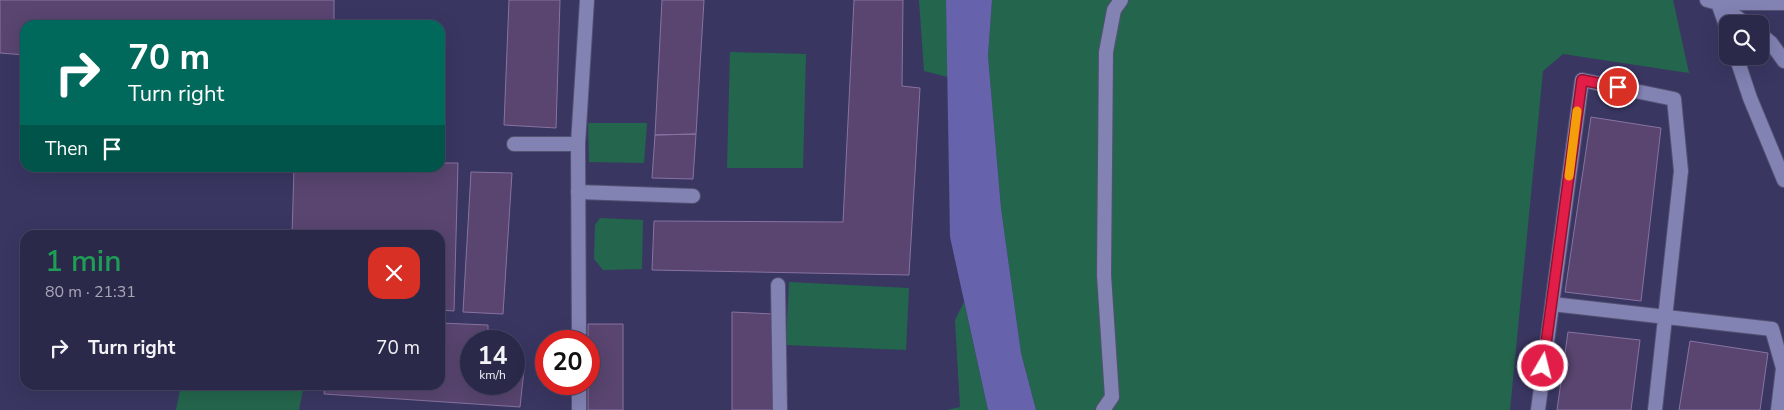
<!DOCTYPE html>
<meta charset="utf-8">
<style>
:root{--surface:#2b294a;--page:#333151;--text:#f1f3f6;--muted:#a6a6b5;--line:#474562}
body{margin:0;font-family:"Nunito Sans",sans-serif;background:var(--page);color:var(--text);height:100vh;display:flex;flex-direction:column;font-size:19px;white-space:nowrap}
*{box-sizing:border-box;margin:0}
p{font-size:16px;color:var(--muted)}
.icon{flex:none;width:28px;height:28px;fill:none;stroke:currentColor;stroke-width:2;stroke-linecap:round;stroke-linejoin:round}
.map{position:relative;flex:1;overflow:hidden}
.details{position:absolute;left:20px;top:230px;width:425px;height:160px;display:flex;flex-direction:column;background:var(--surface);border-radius:15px;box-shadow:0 5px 20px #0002,0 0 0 1px var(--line)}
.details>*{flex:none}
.top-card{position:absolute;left:20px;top:20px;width:425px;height:152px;border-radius:15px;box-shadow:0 5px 20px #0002,0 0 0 1px var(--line);background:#00695c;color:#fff;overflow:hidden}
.fabs{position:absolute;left:1719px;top:15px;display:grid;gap:10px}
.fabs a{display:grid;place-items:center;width:50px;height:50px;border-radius:10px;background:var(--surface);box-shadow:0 5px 20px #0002,0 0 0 1px var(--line);font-size:25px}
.speed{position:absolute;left:460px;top:330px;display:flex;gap:10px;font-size:25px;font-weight:700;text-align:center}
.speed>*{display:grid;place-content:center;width:65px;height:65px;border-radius:50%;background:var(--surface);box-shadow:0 5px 20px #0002,0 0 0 1px var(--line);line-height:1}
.speed small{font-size:12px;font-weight:400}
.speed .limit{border:8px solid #d22;background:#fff;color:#111}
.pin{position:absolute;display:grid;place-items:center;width:42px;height:42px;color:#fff;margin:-21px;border:2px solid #fff;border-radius:50%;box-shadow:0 1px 5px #0007}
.me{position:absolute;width:55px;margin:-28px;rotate:8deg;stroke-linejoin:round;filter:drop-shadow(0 0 4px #0008)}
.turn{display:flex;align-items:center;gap:18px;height:105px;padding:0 25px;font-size:22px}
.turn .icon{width:65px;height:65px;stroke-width:2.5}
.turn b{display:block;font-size:35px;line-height:42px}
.then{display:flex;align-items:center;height:48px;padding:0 25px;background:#0003;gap:10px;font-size:19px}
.round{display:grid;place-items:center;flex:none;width:52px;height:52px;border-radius:15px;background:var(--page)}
.summary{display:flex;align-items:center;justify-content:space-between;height:85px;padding:0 25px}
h1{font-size:30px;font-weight:600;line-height:38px;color:#1e9e55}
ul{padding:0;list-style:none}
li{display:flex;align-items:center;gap:15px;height:65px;padding:0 25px}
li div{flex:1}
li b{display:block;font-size:19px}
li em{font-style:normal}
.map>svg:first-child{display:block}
.green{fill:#24664d}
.water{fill:#6662ab}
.building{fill:#594570;stroke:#8773a1}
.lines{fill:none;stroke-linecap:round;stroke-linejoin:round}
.service-casing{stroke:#535072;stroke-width:16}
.minor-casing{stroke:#535072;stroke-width:16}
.service{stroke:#8282b3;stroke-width:14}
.minor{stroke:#8282b3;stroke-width:14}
.route-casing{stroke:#92132f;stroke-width:12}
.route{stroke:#e11d48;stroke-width:9}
.slow{stroke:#f59e0b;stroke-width:9}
</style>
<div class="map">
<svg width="1784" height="410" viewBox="0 0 1784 410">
<rect width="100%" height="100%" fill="#393762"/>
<!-- green -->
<path class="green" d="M 919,0 L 946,0 L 948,77 L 924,71 Z
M 992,0 L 1673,0 L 1689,73 L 1563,54 L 1543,71 L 1510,410 L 1036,410 L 1021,353 L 1001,208 L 988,56 Z
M 730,52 L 806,54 L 803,168 L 727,168 Z
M 588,123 L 647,123 L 644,163 L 589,162 Z
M 600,218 L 643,220 L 642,269 L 603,270 L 594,259 L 595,225 Z
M 789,282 L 909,288 L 906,350 L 786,345 Z
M 964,302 L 988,410 L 947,410 L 960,407 L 955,320 Z
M 181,385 L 304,385 L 299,410 L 176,410 Z"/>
<!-- water -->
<path class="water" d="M 946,0 L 992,0 L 988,56 L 1001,208 L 1021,353 L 1036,410 L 988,410 L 950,237 Z"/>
<!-- building -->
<path class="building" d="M 0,0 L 334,0 L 334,25 L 25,25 L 25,55 L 0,53 Z
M 509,0 L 560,0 L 556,128 L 504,125 Z
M 662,0 L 704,0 L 696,134 L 655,135 Z
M 854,0 L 903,0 L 902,86 L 920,88 L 909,275 L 652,270 L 654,221 L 843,222 Z
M 1591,117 L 1661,128 L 1641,301 L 1565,292 Z
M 696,134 L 693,179 L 652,178 L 655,135 Z
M 440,163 L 458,163 L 454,311 L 440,310 L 440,235 L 292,235 L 294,168 L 440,168 Z
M 471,172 L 512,173 L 503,314 L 463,312 Z
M 732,312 L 773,314 L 773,410 L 732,410 Z
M 440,323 L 488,325 L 488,341 L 471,341 L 471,384 L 514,384 L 514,368 L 524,370 L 520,407 L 324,394 L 325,385 L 440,385 Z
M 588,324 L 623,324 L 623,410 L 588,410 Z
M 1568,332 L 1640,340 L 1631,410 L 1557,410 Z
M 1690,341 L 1768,353 L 1760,410 L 1679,410 Z"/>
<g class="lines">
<!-- service casing -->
<g class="service-casing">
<path id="service" d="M 1707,0 L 1718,3 L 1728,31
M 1736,56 L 1750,98 L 1784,180
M 514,144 L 578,144 L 587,0
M 578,192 L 693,196
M 778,285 L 780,410
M 1552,304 L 1772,329 L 1783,368 L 1778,410
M 1103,410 L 1112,397 L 1104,275 L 1106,52 L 1114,10 L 1121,0
M 1538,410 L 1582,80 L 1674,99 L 1681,171 L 1655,410"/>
</g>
<!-- minor casing -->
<g class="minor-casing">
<path id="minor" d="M 1718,3 L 1784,3
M 1718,3 L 1746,24
M 1760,34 L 1771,43 L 1784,61
M 578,144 L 579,341
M 579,384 L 579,410"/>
</g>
<!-- service -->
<use href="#service" class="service"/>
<!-- minor -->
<use href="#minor" class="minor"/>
</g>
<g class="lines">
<!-- route casing -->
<g class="route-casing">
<path id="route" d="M 1543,366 L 1582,80 L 1618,87"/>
</g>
<!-- route -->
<use href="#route" class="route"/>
<!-- slow -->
<path class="slow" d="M 1569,176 L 1577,111"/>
</g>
</svg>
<div class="fabs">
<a><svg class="icon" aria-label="search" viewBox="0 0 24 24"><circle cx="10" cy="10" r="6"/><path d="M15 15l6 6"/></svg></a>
</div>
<div class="speed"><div>14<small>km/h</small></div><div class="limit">20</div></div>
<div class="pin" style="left:1618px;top:87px;background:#d93025"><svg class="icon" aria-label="arrive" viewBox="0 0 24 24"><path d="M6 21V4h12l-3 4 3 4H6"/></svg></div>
<svg class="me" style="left:1543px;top:366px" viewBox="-20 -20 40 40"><circle r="17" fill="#e11d48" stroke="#fff" stroke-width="3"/><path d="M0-11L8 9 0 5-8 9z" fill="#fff"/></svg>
<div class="top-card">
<div class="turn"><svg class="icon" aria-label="right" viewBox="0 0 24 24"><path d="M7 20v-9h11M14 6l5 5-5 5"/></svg><div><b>70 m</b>Turn right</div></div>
<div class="then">Then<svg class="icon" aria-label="arrive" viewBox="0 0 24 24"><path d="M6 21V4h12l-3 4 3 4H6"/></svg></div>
</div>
<section class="details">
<div class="summary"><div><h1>1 min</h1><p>80 m · 21:31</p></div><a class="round" style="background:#d93025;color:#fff"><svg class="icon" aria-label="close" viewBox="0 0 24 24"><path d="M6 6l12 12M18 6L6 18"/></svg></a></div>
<ul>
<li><svg class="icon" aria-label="right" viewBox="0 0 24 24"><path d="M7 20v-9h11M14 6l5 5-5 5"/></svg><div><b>Turn right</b></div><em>70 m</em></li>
</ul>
</section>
</div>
